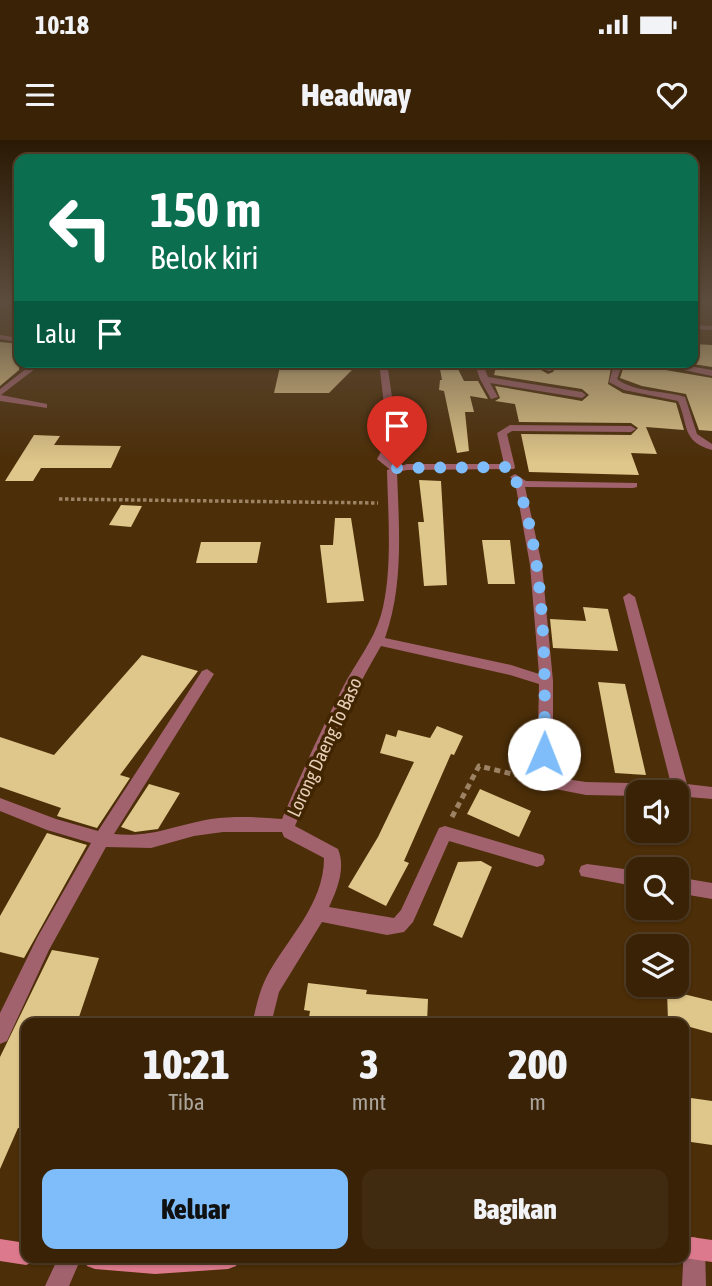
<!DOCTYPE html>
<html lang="id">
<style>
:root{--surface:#392206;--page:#402a10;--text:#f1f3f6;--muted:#aba49b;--line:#533f28;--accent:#7ebdf9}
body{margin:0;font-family:"Asap Condensed",sans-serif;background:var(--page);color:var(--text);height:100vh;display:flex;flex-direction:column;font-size:26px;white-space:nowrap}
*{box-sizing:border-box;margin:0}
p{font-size:23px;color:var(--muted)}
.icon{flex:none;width:38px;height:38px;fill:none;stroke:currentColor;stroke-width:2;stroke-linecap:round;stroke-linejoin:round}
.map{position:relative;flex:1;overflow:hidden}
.sheet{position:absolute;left:21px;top:878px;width:668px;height:245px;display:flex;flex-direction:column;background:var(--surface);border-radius:14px;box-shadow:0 2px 5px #0004,0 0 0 2px var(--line)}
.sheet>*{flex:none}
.guide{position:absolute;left:14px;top:14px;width:684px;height:214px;border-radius:14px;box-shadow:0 2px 5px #0004,0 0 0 2px var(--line);background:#0b6e4f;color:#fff;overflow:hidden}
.buttons{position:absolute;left:626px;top:640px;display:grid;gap:14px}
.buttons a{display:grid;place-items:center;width:63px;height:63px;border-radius:14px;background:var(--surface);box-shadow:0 2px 5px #0004,0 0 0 2px var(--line);font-size:35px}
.pin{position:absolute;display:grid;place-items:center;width:60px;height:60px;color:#fff;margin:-72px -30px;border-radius:50% 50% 50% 0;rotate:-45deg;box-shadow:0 0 7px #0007}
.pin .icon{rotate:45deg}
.me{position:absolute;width:77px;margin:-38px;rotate:1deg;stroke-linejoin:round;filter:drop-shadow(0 0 5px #0008)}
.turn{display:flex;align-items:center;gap:24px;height:147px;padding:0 21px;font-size:32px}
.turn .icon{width:91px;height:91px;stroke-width:2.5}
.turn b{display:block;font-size:49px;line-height:60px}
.then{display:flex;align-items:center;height:66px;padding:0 21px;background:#0003;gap:14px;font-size:26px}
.eta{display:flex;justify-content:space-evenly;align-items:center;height:119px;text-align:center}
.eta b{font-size:42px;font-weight:800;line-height:49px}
.action{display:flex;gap:14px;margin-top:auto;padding:14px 21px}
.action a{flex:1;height:80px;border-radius:14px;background:var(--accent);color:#111;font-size:28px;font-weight:800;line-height:80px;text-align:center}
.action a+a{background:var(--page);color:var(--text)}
.status{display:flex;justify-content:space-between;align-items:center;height:49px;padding:0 35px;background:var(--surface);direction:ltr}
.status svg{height:19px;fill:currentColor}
header{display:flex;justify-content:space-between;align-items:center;height:91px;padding:0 21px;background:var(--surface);font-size:32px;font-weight:800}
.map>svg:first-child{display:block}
.building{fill:#dfc68a}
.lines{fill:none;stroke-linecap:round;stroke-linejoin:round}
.path-far1{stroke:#9d8264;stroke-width:3.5;stroke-dasharray:3.5 2.5;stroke-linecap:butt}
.path{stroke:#9d8264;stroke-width:5;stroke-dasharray:6 4.5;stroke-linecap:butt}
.lane{fill:#a1626e;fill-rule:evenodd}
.street{fill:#a1626e;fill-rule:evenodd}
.secondary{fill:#dd798d;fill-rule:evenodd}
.route{stroke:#7ebdf9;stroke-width:12;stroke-dasharray:0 21.6}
.labels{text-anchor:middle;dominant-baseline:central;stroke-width:7;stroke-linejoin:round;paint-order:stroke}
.street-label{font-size:19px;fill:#e6cfb7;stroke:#412400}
</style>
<div class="status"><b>10:18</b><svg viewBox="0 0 49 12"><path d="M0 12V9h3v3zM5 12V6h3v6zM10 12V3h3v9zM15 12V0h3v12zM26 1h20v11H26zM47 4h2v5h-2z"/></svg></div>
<header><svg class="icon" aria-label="menu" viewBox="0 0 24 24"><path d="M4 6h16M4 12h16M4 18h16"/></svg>Headway<svg class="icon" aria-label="heart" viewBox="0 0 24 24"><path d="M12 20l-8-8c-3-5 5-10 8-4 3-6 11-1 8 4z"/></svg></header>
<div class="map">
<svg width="712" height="1146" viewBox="0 0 712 1146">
<rect width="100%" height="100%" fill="#4c2e08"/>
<!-- building -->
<path class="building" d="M 0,202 L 19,204 L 19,230 L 0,246 Z
M 693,204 L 712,205 L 712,227 L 687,223 L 693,222 Z
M 281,222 L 360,222 L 329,253 L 274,253 Z
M 515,222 L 545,222 L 541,230 L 548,234 L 553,232 L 558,222 L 612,222 L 608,244 L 623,253 L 676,263 L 684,290 L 646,287 L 657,314 L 631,313 L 639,335 L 529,332 L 521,294 L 631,295 L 638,288 L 631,283 L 519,282 L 515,264 L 495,261 L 500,258 L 495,246 L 582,261 L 589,255 L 582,249 L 494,235 L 496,227 L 511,229 Z
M 625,223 L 712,238 L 712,291 L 699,290 L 686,254 L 642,246 L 620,238 Z
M 440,229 L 458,229 L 464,241 L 478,241 L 488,259 L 470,256 L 474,272 L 465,272 L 469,311 L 457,313 L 444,251 L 439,250 L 440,240 L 442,240 Z
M 34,295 L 60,296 L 54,305 L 121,306 L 111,328 L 41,328 L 33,341 L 5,341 Z
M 419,340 L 441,341 L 447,445 L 424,446 L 418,382 L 424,382 Z
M 121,365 L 142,366 L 131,387 L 109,385 Z
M 335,378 L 351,378 L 364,461 L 327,463 L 320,405 L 333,405 Z
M 482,400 L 510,400 L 515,444 L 488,444 Z
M 201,402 L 261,402 L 257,423 L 196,423 Z
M 583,467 L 608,469 L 618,511 L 553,508 L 550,479 L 586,481 Z
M 142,515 L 198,531 L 120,635 L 130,638 L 97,688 L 57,676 L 61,668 L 0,647 L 0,597 L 54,615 Z
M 598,542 L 625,544 L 646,635 L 615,633 Z
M 437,586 L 463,596 L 454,615 L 451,614 L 404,721 L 409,723 L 386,766 L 348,747 L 378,697 L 414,622 L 380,613 L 386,594 L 396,597 L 398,590 L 430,598 Z
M 149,644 L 180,653 L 158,689 L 135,692 L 121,687 Z
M 480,649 L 531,671 L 519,697 L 467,674 Z
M 47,693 L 87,705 L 24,818 L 0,812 L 0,776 Z
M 481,721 L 492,727 L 462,798 L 433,785 L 458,722 Z
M 52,810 L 99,818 L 79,877 L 73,876 L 70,884 L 26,884 L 26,975 L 20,988 L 18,988 L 0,1029 L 0,917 Z
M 308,843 L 367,850 L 366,854 L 428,859 L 427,884 L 308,884 L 310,871 L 304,870 Z
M 667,850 L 712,861 L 712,893 L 668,881 Z
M 684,957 L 712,961 L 712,1005 L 684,1001 Z"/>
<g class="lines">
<!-- path-far1 -->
<path class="path-far1" d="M 59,359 L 378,363"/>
<!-- path -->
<path class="path" d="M 452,677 L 479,626 L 529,638"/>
<!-- lane -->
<path class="lane" d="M 379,222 L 387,222 L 398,299 L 387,318 L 398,329 L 393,332 L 377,319 L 388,299 Z"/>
<!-- street -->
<path class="street" d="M 0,163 L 16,163 L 0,167 Z
M 693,185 L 712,186 L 712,190 L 693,189 Z
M 0,195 L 19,198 L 19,202 L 0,199 Z
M 35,222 L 44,222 L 1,255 L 47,264 L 47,268 L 0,261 L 0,249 Z
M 474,222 L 482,222 L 488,237 L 582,252 L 586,255 L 582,258 L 490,243 L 498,257 L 491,259 L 480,239 Z
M 548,222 L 556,222 L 551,231 L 548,231 L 544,229 Z
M 615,222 L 623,222 L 617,239 C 636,253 663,250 685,257 L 697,294 L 712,304 L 712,310 C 681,301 689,285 678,261 L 624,250 L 609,242 Z
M 646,222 L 665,222 L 712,230 L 712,236 Z
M 510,285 L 631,286 L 636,289 L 631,292 L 512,291 L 507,294 L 515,327 L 514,329 L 407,330 L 397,332 C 399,388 404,444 385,498 L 511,525 L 539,534 L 530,425 L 515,342 L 510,337 L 515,334 L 526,341 L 637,343 L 637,347 L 633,348 L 525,347 L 542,425 L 553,541 L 553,637 L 586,642 L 671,644 L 623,457 L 629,453 L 635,457 L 687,644 L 712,647 L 712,659 L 677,656 L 677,653 L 639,653 L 639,656 L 586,655 L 540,646 L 537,642 L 539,544 L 510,535 L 381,506 C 347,564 320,624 295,686 L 338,709 C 346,728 337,750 329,767 L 394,778 L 401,770 L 439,688 L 445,686 L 543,715 L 545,720 L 543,725 L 537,727 L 449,701 L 413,782 L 404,792 L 387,795 L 322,782 L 279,852 L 271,884 L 252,884 C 256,868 259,852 266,838 C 287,798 324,765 324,718 L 284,697 L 282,692 L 223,692 L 194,696 L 151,708 L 106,707 L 49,810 L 7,901 L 0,904 L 0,873 L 37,798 L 91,703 L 47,690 L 0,671 L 0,658 L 56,679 L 98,691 L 202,531 L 207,529 L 214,534 L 114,694 C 152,698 175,685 211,679 C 235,676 258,677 282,679 C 301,634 321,590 343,547 C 356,522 373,502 381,475 C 393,433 388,374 387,330 L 407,324 L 504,324 L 497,293 Z
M 587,724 L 639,731 L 639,747 L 581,736 L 579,731 L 581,726 Z
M 677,737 L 712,743 L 712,759 L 677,753 Z
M 694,1097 L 702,1100 L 705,1108 L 706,1146 L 682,1146 L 684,1104 L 686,1100 Z
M 58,1118 L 81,1118 L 69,1146 L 45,1146 Z"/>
<!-- secondary -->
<path class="secondary" d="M 684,1096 L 712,1100 L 712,1122 L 684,1118 Z
M 0,1099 L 26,1103 L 26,1118 L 36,1118 L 34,1122 L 26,1125 L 0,1121 Z
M 84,1118 L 239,1118 L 236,1126 L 228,1129 L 155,1134 L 95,1129 L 87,1126 Z"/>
</g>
<!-- sky -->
<linearGradient id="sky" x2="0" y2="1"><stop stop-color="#2a1904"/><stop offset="0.5" stop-color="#5b4c3d"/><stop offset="1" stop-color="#5b4c3d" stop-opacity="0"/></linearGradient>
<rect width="712" height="323" fill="url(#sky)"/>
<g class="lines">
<!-- route -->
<path class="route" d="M 397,328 L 510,327 C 546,401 546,532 544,614"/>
</g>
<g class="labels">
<!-- street labels -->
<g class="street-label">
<text transform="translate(324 607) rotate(-65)">Lorong Daeng To Baso</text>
</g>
</g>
</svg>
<div class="buttons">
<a><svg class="icon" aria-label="sound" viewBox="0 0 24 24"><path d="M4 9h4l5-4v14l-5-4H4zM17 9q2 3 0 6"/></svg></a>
<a><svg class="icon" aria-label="search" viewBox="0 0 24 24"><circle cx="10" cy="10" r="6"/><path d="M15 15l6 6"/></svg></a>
<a><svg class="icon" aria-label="layers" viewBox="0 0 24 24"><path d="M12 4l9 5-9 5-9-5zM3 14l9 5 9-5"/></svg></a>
</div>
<div class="pin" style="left:397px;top:328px;background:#d93025"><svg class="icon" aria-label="arrive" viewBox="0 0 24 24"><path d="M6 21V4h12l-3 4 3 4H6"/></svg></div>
<svg class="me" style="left:544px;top:614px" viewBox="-20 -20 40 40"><circle r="19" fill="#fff"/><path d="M0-13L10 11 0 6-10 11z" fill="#7ebdf9"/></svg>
<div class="guide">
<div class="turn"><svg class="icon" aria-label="left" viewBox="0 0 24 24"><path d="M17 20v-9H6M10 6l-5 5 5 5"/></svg><div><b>150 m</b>Belok kiri</div></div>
<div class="then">Lalu<svg class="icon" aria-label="arrive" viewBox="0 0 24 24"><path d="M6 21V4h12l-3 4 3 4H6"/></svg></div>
</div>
<section class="sheet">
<div class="eta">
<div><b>10:21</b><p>Tiba</p></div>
<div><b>3</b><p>mnt</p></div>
<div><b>200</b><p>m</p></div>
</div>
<div class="action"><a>Keluar</a><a>Bagikan</a></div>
</section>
</div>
